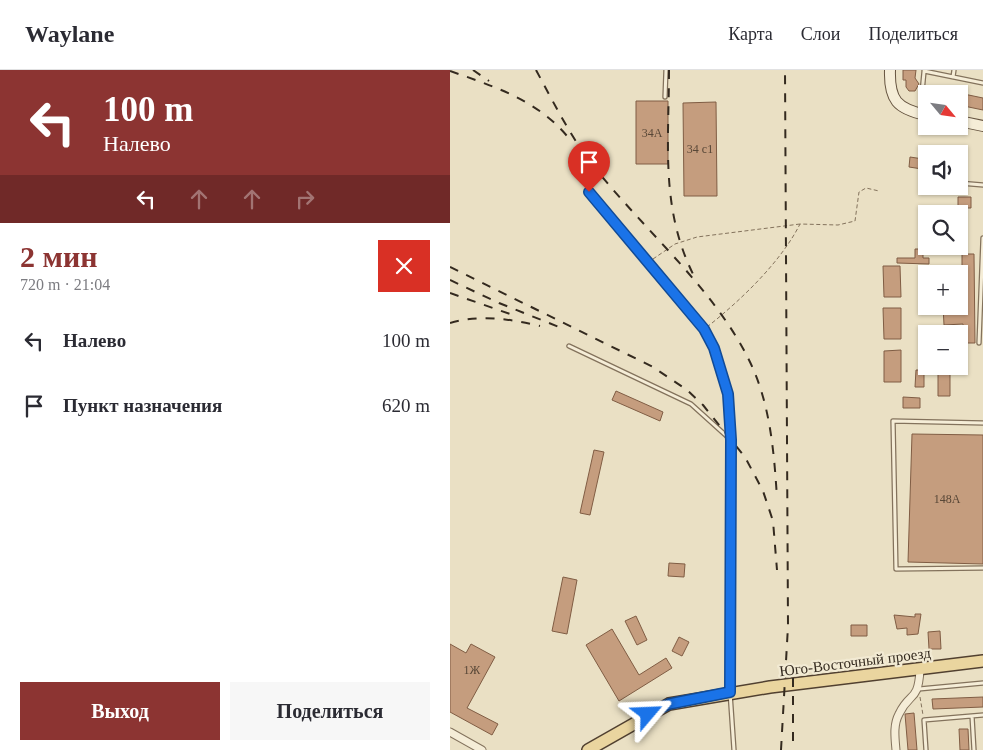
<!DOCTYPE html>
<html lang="ru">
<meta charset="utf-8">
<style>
:root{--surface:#fff;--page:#f7f7f7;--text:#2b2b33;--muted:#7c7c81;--line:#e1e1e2;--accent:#8c3432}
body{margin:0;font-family:Georgia,serif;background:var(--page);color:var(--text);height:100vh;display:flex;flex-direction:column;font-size:19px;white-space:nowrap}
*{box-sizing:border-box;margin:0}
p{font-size:16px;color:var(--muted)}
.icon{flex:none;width:28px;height:28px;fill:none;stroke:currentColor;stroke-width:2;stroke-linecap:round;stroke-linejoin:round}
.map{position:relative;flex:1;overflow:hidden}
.details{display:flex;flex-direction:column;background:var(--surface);width:450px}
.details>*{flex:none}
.top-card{background:#8c3432;color:#fff;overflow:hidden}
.needle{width:32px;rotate:119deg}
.buttons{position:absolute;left:468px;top:15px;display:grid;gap:10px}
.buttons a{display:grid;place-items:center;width:50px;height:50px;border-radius:0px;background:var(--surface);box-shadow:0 1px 4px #0004;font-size:25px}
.pin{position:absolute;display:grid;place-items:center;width:42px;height:42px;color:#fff;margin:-51px -21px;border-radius:50% 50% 50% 0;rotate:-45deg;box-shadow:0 0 5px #0007}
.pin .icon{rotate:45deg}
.me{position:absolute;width:55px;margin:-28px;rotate:64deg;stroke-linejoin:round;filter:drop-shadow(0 0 4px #0008)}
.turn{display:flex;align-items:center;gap:18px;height:105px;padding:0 20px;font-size:22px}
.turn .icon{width:65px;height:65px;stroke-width:2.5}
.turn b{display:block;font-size:35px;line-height:42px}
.lanes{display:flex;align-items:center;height:48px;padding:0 20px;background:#0003;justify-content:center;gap:25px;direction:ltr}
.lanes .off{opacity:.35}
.round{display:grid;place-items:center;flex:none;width:52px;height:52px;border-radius:0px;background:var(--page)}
.head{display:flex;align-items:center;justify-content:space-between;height:85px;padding:0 20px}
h1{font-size:30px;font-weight:700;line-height:38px;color:var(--accent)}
.primary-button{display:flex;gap:10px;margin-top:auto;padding:10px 20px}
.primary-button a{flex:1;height:58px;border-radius:0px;background:var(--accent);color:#fff;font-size:20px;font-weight:700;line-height:58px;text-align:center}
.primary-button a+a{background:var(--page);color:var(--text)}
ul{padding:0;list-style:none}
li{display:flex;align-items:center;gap:15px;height:65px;padding:0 20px}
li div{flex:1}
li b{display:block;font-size:19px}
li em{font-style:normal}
header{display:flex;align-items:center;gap:30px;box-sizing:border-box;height:70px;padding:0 25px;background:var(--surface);border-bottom:1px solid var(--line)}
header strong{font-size:24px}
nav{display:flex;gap:28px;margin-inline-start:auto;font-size:18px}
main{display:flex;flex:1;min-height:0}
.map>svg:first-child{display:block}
.building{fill:#c59d7e;stroke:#805d44}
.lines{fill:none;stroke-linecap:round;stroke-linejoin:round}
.service-casing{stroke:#83725c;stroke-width:5.5}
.minor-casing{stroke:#83725c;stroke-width:9}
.secondary-casing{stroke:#65533f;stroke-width:12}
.primary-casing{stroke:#514030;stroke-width:14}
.path{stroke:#83725c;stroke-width:1;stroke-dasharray:4 2.5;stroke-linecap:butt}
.service{stroke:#f5edd7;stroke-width:3}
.minor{stroke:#f5edd7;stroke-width:7}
.secondary{stroke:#f5edd7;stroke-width:10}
.primary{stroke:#ead59f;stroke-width:11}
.rail{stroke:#342a1f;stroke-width:2;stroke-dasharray:9 9;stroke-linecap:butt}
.route-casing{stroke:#114b97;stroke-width:12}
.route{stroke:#1a73e8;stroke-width:9}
.labels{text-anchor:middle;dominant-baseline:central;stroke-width:4.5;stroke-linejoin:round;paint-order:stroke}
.number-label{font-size:12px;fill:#584737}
.street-label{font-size:15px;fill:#342a1f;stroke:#f2ead3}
</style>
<header>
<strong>Waylane</strong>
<nav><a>Карта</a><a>Слои</a><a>Поделиться</a></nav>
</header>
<main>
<section class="details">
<div class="top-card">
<div class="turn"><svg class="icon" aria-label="left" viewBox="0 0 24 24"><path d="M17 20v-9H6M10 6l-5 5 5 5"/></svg><div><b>100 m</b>Налево</div></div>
<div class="lanes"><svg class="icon" aria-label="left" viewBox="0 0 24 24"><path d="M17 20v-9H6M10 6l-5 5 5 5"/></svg><svg class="icon off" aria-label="ahead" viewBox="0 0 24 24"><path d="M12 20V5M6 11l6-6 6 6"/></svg><svg class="icon off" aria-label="ahead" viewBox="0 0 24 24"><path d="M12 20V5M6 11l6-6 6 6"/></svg><svg class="icon off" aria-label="right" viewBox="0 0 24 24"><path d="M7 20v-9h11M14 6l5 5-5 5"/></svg></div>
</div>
<div class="head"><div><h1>2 мин</h1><p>720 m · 21:04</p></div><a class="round" style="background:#d93025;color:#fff"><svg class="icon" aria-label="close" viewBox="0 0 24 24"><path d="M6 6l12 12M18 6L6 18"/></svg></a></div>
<ul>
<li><svg class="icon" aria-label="left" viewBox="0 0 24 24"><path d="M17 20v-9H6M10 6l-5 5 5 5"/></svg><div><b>Налево</b></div><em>100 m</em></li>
<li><svg class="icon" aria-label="arrive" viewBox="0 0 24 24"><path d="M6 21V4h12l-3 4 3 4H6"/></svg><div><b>Пункт назначения</b></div><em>620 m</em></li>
</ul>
<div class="primary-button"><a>Выход</a><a>Поделиться</a></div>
</section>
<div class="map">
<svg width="533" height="680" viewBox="0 0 533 680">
<rect width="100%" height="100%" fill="#eae0c4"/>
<!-- building -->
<path class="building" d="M 453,0 L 466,0 L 465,8 L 469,14 L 465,21 L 459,21 L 456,17 L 456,10 L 453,10 Z
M 509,23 L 533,28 L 533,40 L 509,35 Z
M 186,31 L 218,31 L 218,94 L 186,94 Z
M 266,32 L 267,126 L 234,126 L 233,33 Z
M 460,87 L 473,89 L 472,99 L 459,97 Z
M 508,127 L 521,127 L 521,138 L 508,138 Z
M 465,179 L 473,179 L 473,188 L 479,188 L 479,194 L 447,193 L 447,188 L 465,188 Z
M 512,184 L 524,184 L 525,273 L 513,273 L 513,254 L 494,255 L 493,236 L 512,236 Z
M 433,196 L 450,196 L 451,227 L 434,227 Z
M 433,238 L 451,238 L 451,269 L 434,269 Z
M 451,280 L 451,312 L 434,312 L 434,281 Z
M 488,296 L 500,296 L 500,326 L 488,326 Z
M 466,300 L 474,300 L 474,317 L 465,317 Z
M 166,321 L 213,342 L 210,351 L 162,330 Z
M 453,327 L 470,328 L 470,338 L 453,338 Z
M 462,364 L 533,365 L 533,494 L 458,492 Z
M 144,380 L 154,382 L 140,445 L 130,443 Z
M 219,493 L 235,494 L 234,507 L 218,506 Z
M 113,507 L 127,510 L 117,564 L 102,561 Z
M 465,544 L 471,544 L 468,564 L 457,565 L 457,558 L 447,559 L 444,545 L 465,547 Z
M 186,546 L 197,570 L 187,575 L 175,551 Z
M 401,555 L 417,555 L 417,566 L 401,566 Z
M 162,559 L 189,605 L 216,588 L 222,598 L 169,631 L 136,575 Z
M 490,561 L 491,579 L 479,579 L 478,562 Z
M 229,567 L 239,572 L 232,586 L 222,581 Z
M 0,574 L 16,583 L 21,574 L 45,587 L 17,638 L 48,654 L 42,665 L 0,642 Z
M 533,627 L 533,637 L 483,639 L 482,629 Z
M 464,643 L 467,680 L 458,680 L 455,644 Z
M 509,659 L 518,659 L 519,680 L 510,680 Z"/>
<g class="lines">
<!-- service casing -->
<g class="service-casing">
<path id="service" d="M 474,1 L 533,13
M 503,7 L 504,0
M 215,27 L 216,0
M 470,43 L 474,2
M 509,113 L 533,115
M 139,122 L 254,259 L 264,278 L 278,324 L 281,370 L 280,622 L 284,680
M 529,273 L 533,168
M 119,276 L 241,334 L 281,370
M 533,353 L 443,351 L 446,499 L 533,498
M 469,619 L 533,613
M 522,646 L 524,680
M 476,680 L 474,650 L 533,645"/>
</g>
<!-- minor casing -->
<g class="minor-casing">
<path id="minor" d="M 0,662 L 32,680
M 446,680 C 445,668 443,655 449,644 C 460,621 468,633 470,600"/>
</g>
<!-- secondary casing -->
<g class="secondary-casing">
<path id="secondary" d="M 440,0 C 439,30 447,39 476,45
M 509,51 L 533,56"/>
</g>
<!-- primary casing -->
<g class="primary-casing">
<path id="primary" d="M 138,680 L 219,634 L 320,617 L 533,591"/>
</g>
<!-- path -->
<path class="path" d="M 203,189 L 225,174 L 247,167 L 350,154
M 257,257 C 290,231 331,192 350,154 L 388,155 L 405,151 L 409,122 L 416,118 L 429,121
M 470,627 L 473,645"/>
<!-- service -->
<use href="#service" class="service"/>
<!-- minor -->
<use href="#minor" class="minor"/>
<!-- secondary -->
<use href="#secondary" class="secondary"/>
<!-- primary -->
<use href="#primary" class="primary"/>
<!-- rail -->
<path class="rail" d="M 23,0 L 39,11
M 86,0 C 105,35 123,72 149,103 C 197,162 264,220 298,288 C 320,331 324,381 327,428
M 219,0 C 219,72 210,139 244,206
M 0,1 C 43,16 87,30 117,66
M 0,197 L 203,297 L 237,320 L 253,335 L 295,387 L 313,421 L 323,451 L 327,500
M 0,210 L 49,233 L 114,259
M 0,223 L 60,244
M 0,253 C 31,244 59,249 90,256
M 343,608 L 343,680
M 331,680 L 338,556 L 335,0"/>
</g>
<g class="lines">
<!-- route casing -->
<g class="route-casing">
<path id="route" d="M 139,122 L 254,259 L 264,278 L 278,324 L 281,370 L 280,622 L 219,634 L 198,644"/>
</g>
<!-- route -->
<use href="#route" class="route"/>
</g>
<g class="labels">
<!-- number labels -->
<g class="number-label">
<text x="202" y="63">34А</text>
<text x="250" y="79">34 с1</text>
<text x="497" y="429">148А</text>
<text x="22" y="600">1Ж</text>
</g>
<!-- street labels -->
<g class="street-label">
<text transform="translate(405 592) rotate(-7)">Юго-Восточный проезд</text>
</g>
</g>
</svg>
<div class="buttons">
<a><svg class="needle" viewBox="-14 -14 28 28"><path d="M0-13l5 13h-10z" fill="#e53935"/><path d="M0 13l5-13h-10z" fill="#7c7c81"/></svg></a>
<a><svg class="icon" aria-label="sound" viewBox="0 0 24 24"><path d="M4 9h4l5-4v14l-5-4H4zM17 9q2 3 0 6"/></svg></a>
<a><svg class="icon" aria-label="search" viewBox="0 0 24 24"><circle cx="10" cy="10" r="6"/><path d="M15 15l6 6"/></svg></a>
<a>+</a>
<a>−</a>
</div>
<div class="pin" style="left:139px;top:122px;background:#d93025"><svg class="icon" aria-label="arrive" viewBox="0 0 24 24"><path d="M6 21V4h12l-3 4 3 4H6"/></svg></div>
<svg class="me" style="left:198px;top:644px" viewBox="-20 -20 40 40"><path d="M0-17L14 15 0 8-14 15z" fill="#1a73e8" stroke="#fff" stroke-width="4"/></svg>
</div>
</main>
